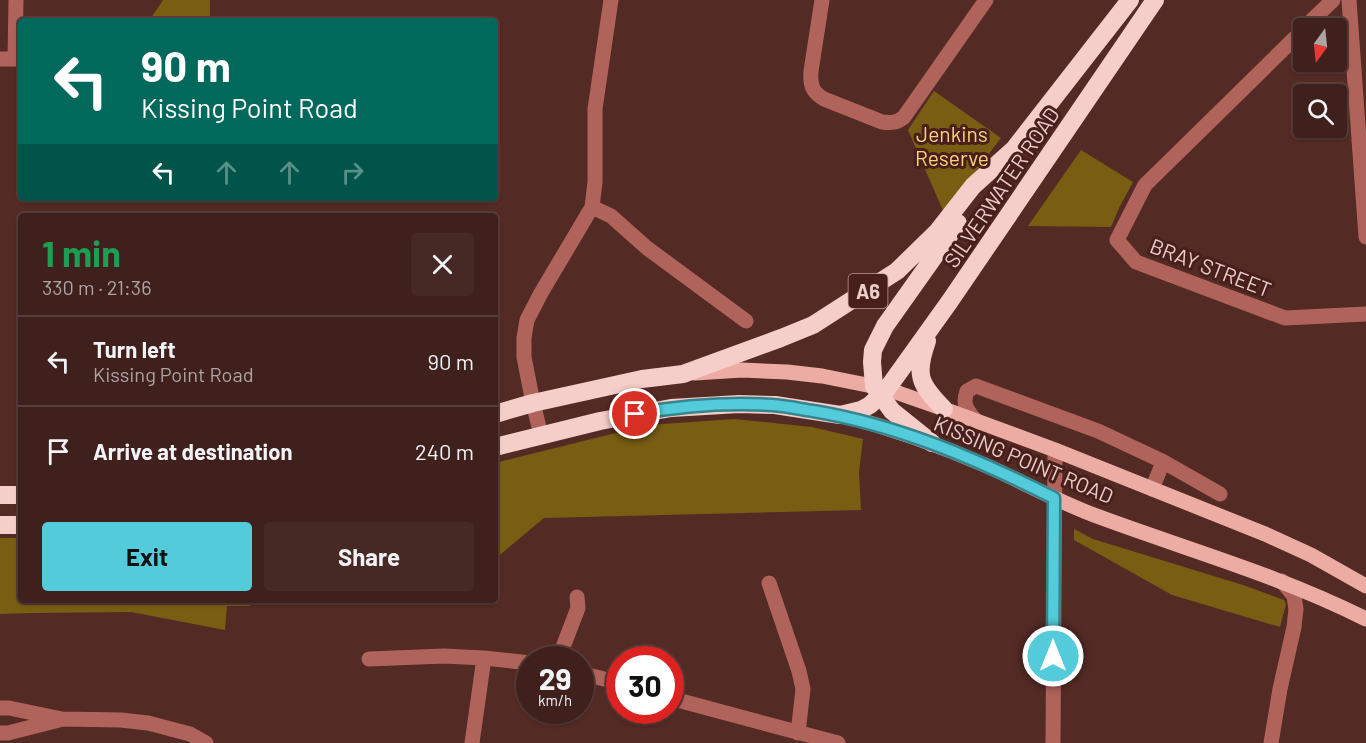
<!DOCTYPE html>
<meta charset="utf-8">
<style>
:root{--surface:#3f201c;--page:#462825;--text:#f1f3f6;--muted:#ada3a3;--line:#583e3b;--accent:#53cbda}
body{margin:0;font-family:Barlow,sans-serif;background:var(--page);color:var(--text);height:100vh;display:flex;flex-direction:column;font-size:22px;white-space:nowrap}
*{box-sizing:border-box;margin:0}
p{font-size:20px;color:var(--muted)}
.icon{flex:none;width:33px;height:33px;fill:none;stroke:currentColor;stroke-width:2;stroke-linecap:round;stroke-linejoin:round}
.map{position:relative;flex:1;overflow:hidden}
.sheet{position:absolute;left:18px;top:213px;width:480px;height:390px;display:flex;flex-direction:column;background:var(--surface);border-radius:6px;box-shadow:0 2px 4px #0004,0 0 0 2px var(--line)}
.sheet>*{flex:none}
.banner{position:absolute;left:18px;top:18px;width:480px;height:183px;border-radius:6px;box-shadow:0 2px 4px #0004,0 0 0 2px var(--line);background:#00695c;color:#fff;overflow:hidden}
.needle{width:39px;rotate:195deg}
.fabs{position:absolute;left:1293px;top:18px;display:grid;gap:12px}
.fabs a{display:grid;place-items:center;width:54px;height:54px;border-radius:6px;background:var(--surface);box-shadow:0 2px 4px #0004,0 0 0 2px var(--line);font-size:30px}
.speed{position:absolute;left:516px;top:646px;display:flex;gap:12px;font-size:30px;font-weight:700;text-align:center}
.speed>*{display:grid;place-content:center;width:78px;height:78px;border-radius:50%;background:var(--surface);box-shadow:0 2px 4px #0004,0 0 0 2px var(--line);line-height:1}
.speed small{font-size:15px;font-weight:400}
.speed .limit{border:9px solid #d22;background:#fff;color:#111}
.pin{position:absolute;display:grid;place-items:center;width:51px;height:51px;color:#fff;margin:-26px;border:3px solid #fff;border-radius:50%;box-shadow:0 2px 6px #0007}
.me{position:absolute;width:66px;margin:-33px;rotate:0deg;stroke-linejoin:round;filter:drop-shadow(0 0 4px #0008)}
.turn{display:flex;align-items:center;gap:21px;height:126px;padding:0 24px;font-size:27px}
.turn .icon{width:78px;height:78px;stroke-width:2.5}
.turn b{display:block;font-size:42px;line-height:51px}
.lanes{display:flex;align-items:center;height:57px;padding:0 24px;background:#0003;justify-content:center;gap:30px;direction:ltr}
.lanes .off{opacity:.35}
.round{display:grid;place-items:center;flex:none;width:63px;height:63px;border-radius:6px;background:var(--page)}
.overview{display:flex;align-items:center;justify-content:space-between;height:102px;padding:0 24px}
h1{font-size:36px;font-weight:700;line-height:45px;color:#1e9e55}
.cta{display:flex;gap:12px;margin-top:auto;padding:12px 24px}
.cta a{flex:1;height:69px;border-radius:6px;background:var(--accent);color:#111;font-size:24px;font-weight:700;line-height:69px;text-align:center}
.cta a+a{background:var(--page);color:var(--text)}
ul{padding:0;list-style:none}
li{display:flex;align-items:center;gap:18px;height:90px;padding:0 24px;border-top:2px solid var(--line)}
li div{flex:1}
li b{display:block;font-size:22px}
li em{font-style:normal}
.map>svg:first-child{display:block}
.green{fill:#785d13}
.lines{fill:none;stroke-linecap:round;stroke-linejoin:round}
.minor{stroke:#b0635b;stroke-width:15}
.major{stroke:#ecaca4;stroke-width:15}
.highway{stroke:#f5cec9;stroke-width:18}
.route-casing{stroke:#36848e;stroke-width:15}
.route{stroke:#53cbda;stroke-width:10}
.labels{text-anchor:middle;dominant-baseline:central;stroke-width:6;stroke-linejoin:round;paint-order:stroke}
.shield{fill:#491f1c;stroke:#b99a96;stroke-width:1.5}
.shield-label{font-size:20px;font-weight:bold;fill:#e9ceca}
.park-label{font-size:21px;fill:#fad47b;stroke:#491f1c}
.street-label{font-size:21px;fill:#e9ceca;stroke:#491f1c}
</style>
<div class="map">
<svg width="1366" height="743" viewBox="0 0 1366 743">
<rect width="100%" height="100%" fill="#542a25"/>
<!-- green -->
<path class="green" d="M 163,0 L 210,0 L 210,21 L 149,21 Z
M 934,91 L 1001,138 L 944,213 L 908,130 Z
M 1081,150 L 1133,182 L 1119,208 L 1111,227 L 1028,226 Z
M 734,419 L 812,427 L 863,439 L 859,472 L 861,510 L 544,518 L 495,559 L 495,463 L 648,425 Z
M 1074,529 L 1093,539 L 1243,585 L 1284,600 L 1286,604 L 1280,627 L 1172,595 L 1074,540 Z
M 0,538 L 21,538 L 21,600 L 267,600 L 249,606 L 227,606 L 225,630 L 131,612 L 34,613 L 0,614 Z"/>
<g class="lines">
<!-- minor -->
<path class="minor" d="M 822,0 L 811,71 C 810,85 812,92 824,99 L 882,122 C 891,123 897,123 904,117 L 986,0
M 1349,0 L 1366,237
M 1304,28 L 1333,0
M 1304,29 L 1145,185 L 1117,240 L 1136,262 L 1285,318 L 1366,314
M 0,59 L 21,59
M 15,59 L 16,0
M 592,207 L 611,216 L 647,248 L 746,321
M 976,421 C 967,410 962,405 967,391 L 976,386 L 1098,431 L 1162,461 L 1220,494
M 541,435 L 533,403 L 524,357 L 524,338 L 527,320 L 541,293 L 592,207 L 595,182 L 595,109 L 611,0
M 1152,489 L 1163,462
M 769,583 L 799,671 L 803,689 L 798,733
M 369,659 L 444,656 L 484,658 L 530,663
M 558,660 L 578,608 L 577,597
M 580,673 L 620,683
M 670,698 L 838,743
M 0,708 L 9,708 L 62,719 L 121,720 L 148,723 L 190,734 L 206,743
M 0,733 L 8,733 L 59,720
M 472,743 L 484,658
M 1053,743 L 1055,450
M 1271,743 L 1280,689 L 1294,627 L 1296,609 L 1294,596 L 1282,581"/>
<!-- major -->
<path class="major" d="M 695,373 L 742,370 L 787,372 L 822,376 L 887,389 L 944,409 L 1055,450 L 1265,534 L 1311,555 L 1366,586
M 841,415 C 891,428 939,445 987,466 C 1023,482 1057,501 1094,515 C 1185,549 1279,575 1366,619"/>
<!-- highway -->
<path class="highway" d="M 1007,158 L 1130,0
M 927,341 C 915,375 919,384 944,409
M 495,414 L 533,403 L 642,379 L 683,374 L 781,338 L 813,325 L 897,271 L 937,232 L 973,186 L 1013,150
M 932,443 L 892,411 L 881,396 L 874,386 L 872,362 L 873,350 L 885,326 L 958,223
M 495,447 L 600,421 L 671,408 L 739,404 L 775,405 L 840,415 L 861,410 L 870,405 L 887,389 L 950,301 L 1155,0
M 0,495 L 21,495
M 0,525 L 21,525"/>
</g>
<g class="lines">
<!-- route casing -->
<g class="route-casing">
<path id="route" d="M 635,414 C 680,406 726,402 772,405 C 786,406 800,409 813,411 C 898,425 977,459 1054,498 L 1053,656"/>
</g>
<!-- route -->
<use href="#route" class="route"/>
</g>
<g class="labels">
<!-- shield labels -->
<rect class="shield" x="848.5" y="274" width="39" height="34" rx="4.5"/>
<g class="shield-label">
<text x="868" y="291">A6</text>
</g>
<!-- park labels -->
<g class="park-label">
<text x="952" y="133">Jenkins<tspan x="952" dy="24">Reserve</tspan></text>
</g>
<!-- street labels -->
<g class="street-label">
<text transform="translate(1001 187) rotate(-56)">SILVERWATER ROAD</text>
<text transform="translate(1211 267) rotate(21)">BRAY STREET</text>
<text transform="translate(1024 459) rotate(23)">KISSING POINT ROAD</text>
</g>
</g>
</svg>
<div class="fabs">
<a><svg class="needle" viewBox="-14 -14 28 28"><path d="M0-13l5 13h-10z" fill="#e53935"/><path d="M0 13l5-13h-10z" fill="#ada3a3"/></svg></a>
<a><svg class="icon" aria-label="search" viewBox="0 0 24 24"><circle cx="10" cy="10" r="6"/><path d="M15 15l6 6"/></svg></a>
</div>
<div class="speed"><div>29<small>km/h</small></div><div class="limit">30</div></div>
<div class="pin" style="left:635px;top:414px;background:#d93025"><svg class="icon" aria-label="arrive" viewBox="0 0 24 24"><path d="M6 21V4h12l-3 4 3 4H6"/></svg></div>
<svg class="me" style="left:1053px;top:656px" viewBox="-20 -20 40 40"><circle r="17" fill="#53cbda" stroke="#fff" stroke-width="3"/><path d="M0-11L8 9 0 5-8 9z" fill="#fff"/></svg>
<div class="banner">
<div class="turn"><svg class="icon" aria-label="left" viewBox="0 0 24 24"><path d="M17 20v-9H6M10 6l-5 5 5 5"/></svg><div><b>90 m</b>Kissing Point Road</div></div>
<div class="lanes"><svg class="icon" aria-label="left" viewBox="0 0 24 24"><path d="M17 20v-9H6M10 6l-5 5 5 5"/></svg><svg class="icon off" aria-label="ahead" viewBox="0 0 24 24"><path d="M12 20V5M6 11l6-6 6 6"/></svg><svg class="icon off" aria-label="ahead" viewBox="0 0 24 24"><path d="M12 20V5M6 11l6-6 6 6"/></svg><svg class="icon off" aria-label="right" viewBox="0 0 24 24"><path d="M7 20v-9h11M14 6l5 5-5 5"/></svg></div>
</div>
<section class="sheet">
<div class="overview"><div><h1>1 min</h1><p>330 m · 21:36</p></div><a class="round"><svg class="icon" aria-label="close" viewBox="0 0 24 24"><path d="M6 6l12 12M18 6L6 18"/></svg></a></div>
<ul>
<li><svg class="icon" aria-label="left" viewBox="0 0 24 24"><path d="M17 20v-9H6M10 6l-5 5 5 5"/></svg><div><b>Turn left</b><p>Kissing Point Road</p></div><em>90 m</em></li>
<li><svg class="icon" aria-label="arrive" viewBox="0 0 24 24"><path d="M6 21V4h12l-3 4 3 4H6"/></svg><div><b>Arrive at destination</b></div><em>240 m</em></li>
</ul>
<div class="cta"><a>Exit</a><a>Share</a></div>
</section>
</div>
